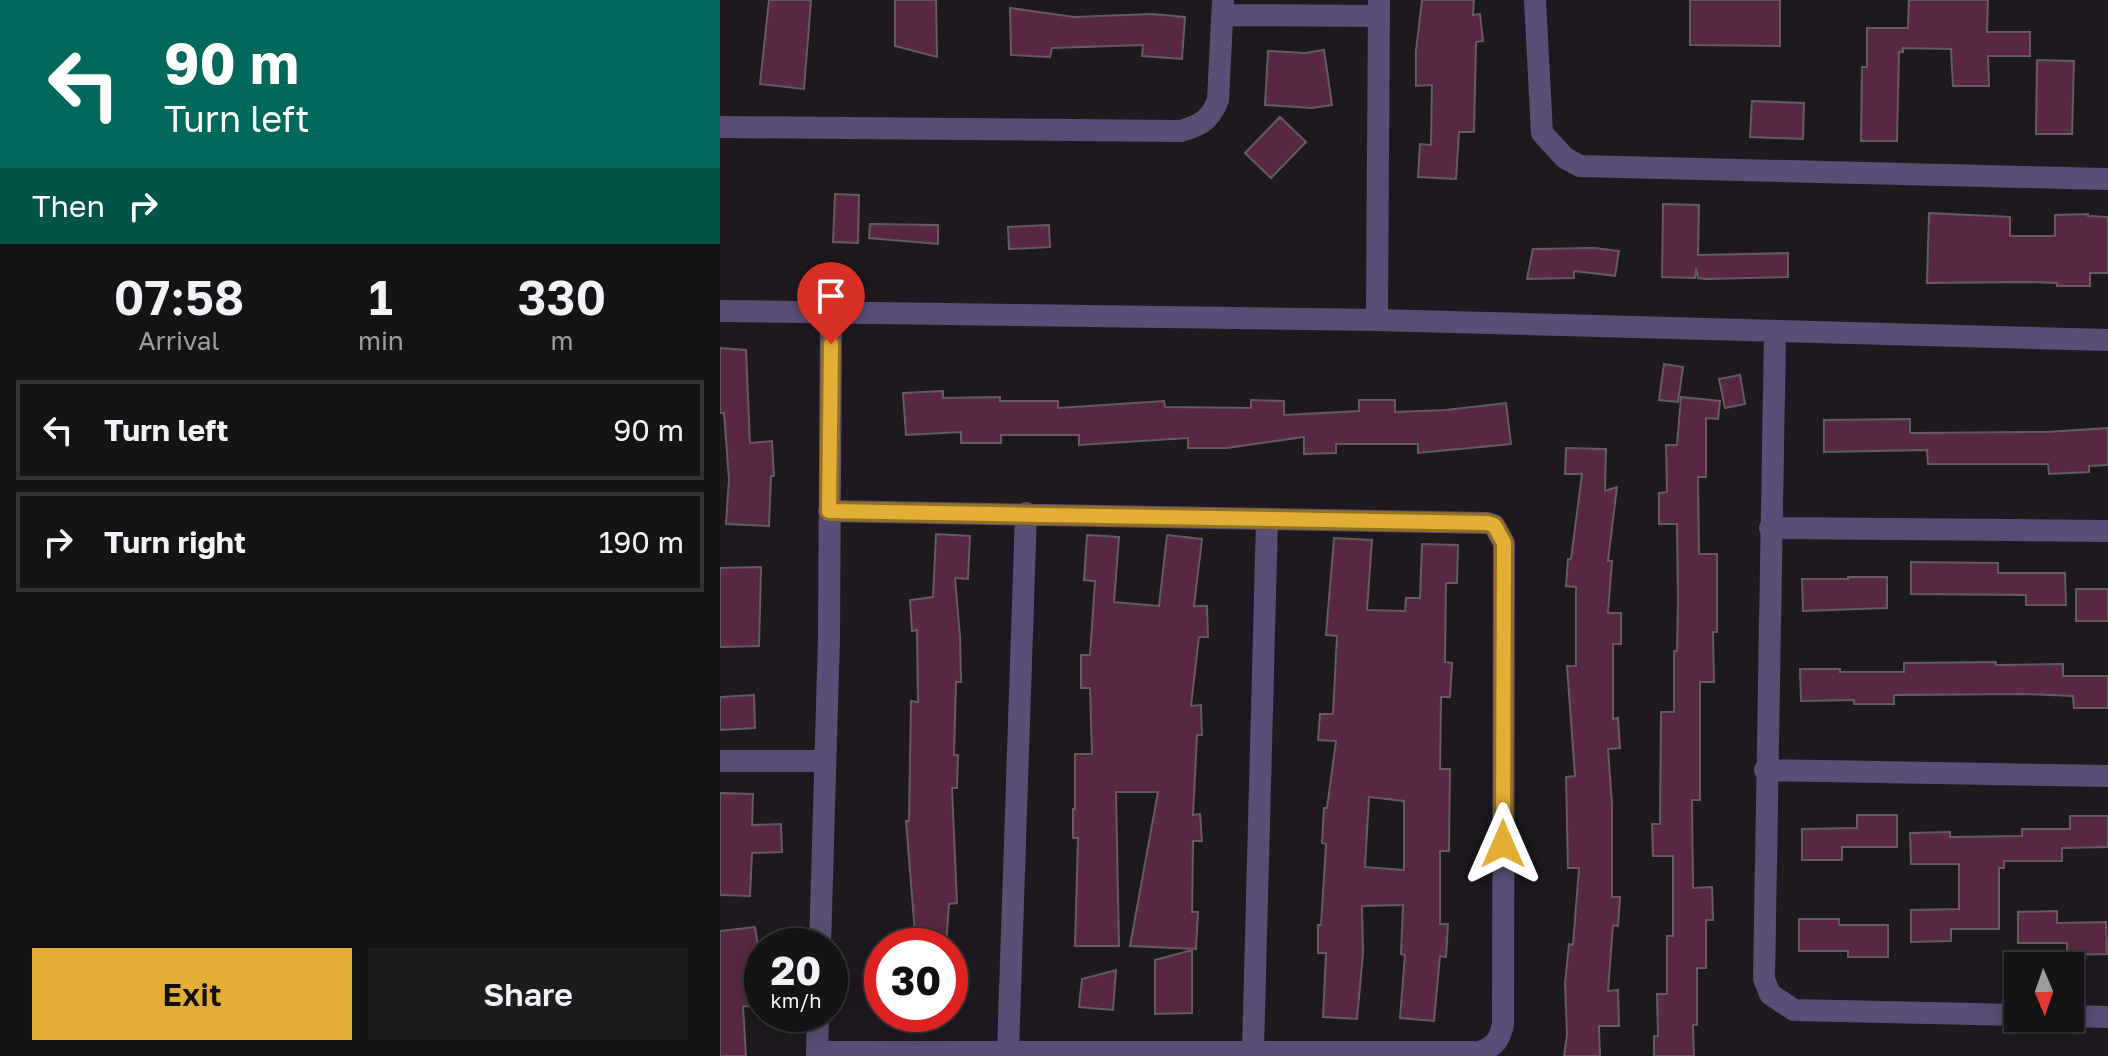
<!DOCTYPE html>
<style>
:root{--surface:#161316;--page:#1f1c1f;--text:#f1f3f6;--muted:#9e9ea1;--line:#353235;--accent:#e3ae35}
body{margin:0;font-family:"Golos Text",sans-serif;background:var(--page);color:var(--text);height:100vh;display:flex;flex-direction:column;font-size:30px;white-space:nowrap}
*{box-sizing:border-box;margin:0}
p{font-size:26px;color:var(--muted)}
.icon{flex:none;width:44px;height:44px;fill:none;stroke:currentColor;stroke-width:2;stroke-linecap:round;stroke-linejoin:round}
.map{position:relative;flex:1;overflow:hidden}
.drawer{display:flex;flex-direction:column;background:var(--surface);width:720px}
.drawer>*{flex:none}
.guide{background:#00695c;color:#fff;overflow:hidden}
.needle{width:52px;rotate:178deg}
.fabs{position:absolute;left:1284px;top:952px;display:grid;gap:16px}
.fabs a{display:grid;place-items:center;width:80px;height:80px;border-radius:0px;background:var(--surface);box-shadow:0 4px 20px #0003,0 0 0 2px var(--line);font-size:40px}
.speed{position:absolute;left:24px;top:928px;display:flex;gap:16px;font-size:40px;font-weight:700;text-align:center}
.speed>*{display:grid;place-content:center;width:104px;height:104px;border-radius:50%;background:var(--surface);box-shadow:0 4px 20px #0003,0 0 0 2px var(--line);line-height:1}
.speed small{font-size:20px;font-weight:400}
.speed .limit{border:12px solid #d22;background:#fff;color:#111}
.pin{position:absolute;display:grid;place-items:center;width:68px;height:68px;color:#fff;margin:-82px -34px;border-radius:50% 50% 50% 0;rotate:-45deg;box-shadow:0 0 8px #0007}
.pin .icon{rotate:45deg}
.me{position:absolute;width:88px;margin:-44px;rotate:0deg;stroke-linejoin:round;filter:drop-shadow(0 0 6px #0008)}
.turn{display:flex;align-items:center;gap:28px;height:168px;padding:0 32px;font-size:36px}
.turn .icon{width:104px;height:104px;stroke-width:2.5}
.turn b{display:block;font-size:56px;line-height:68px}
.then{display:flex;align-items:center;height:76px;padding:0 32px;background:#0003;gap:16px;font-size:30px}
.eta{display:flex;justify-content:space-evenly;align-items:center;height:136px;text-align:center}
.eta b{font-size:48px;font-weight:600;line-height:56px}
.cta{display:flex;gap:16px;margin-top:auto;padding:16px 32px}
.cta a{flex:1;height:92px;border-radius:0px;background:var(--accent);color:#111;font-size:32px;font-weight:600;line-height:92px;text-align:center}
.cta a+a{background:var(--page);color:var(--text)}
ul{padding:0;list-style:none}
li{display:flex;align-items:center;gap:24px;height:100px;margin:0 16px 12px;padding:0 16px;border:4px solid var(--line);border-radius:0px}
li div{flex:1}
li b{display:block;font-size:30px}
li em{font-style:normal}
main{display:flex;flex:1;min-height:0}
.map>svg:first-child{display:block}
.building{fill:#582845;stroke:#645d60;stroke-width:2;fill-rule:evenodd}
.lines{fill:none;stroke-linecap:round;stroke-linejoin:round}
.minor{stroke:#594e75;stroke-width:22}
.route-casing{stroke:#947122;stroke-width:20}
.route{stroke:#e3ae35;stroke-width:14}
</style>
<main>
<section class="drawer">
<div class="guide">
<div class="turn"><svg class="icon" aria-label="left" viewBox="0 0 24 24"><path d="M17 20v-9H6M10 6l-5 5 5 5"/></svg><div><b>90 m</b>Turn left</div></div>
<div class="then">Then<svg class="icon" aria-label="right" viewBox="0 0 24 24"><path d="M7 20v-9h11M14 6l5 5-5 5"/></svg></div>
</div>
<div class="eta">
<div><b>07:58</b><p>Arrival</p></div>
<div><b>1</b><p>min</p></div>
<div><b>330</b><p>m</p></div>
</div>
<ul>
<li><svg class="icon" aria-label="left" viewBox="0 0 24 24"><path d="M17 20v-9H6M10 6l-5 5 5 5"/></svg><div><b>Turn left</b></div><em>90 m</em></li>
<li><svg class="icon" aria-label="right" viewBox="0 0 24 24"><path d="M7 20v-9h11M14 6l5 5-5 5"/></svg><div><b>Turn right</b></div><em>190 m</em></li>
</ul>
<div class="cta"><a>Exit</a><a>Share</a></div>
</section>
<div class="map">
<svg width="1388" height="1056" viewBox="0 0 1388 1056">
<rect width="100%" height="100%" fill="#1d191e"/>
<!-- building -->
<path class="building" d="M 49,0 L 91,0 L 84,89 L 40,84 Z
M 175,0 L 216,0 L 217,57 L 175,46 Z
M 702,0 L 754,0 L 753,15 L 760,14 L 763,41 L 756,42 L 754,132 L 739,132 L 736,179 L 698,177 L 700,144 L 711,145 L 712,85 L 696,86 L 696,51 Z
M 970,0 L 1060,0 L 1060,46 L 970,45 Z
M 1189,0 L 1268,0 L 1267,32 L 1310,32 L 1310,56 L 1268,56 L 1269,86 L 1233,86 L 1231,49 L 1183,48 L 1183,52 L 1179,52 L 1177,141 L 1141,141 L 1142,67 L 1147,67 L 1147,28 L 1188,28 Z
M 290,8 L 354,17 L 432,14 L 465,17 L 462,59 L 422,56 L 423,45 L 332,48 L 330,57 L 291,55 Z
M 604,50 L 612,105 L 592,108 L 545,105 L 548,51 L 585,53 Z
M 1317,60 L 1354,61 L 1352,134 L 1316,134 Z
M 1032,101 L 1084,103 L 1083,139 L 1030,137 Z
M 560,117 L 586,142 L 551,178 L 525,153 Z
M 115,194 L 139,195 L 138,243 L 113,242 Z
M 943,204 L 979,205 L 978,255 L 1068,253 L 1068,277 L 986,279 L 978,278 L 976,268 L 975,278 L 942,277 Z
M 1209,213 L 1290,217 L 1290,236 L 1335,236 L 1335,215 L 1368,214 L 1368,216 L 1388,217 L 1388,273 L 1370,273 L 1370,286 L 1337,286 L 1337,283 L 1309,282 L 1207,283 Z
M 150,224 L 218,225 L 218,244 L 149,238 Z
M 329,225 L 330,247 L 289,249 L 288,227 Z
M 875,248 L 899,251 L 895,276 L 854,271 L 854,278 L 807,279 L 813,249 Z
M 0,348 L 26,350 L 30,443 L 52,441 L 54,476 L 51,476 L 49,526 L 6,524 L 9,479 L 4,413 L 0,413 Z
M 944,364 L 963,367 L 958,402 L 939,400 Z
M 1020,375 L 1025,404 L 1005,408 L 999,379 Z
M 223,391 L 223,398 L 280,397 L 280,401 L 338,401 L 338,408 L 444,401 L 445,407 L 531,408 L 531,400 L 564,401 L 564,415 L 639,411 L 639,400 L 675,400 L 675,412 L 726,410 L 786,403 L 791,444 L 698,453 L 698,444 L 616,444 L 616,453 L 584,454 L 584,437 L 507,448 L 468,448 L 468,438 L 359,445 L 359,435 L 281,435 L 281,443 L 241,443 L 241,432 L 186,435 L 183,393 Z
M 961,397 L 1000,401 L 998,419 L 986,418 L 986,477 L 978,477 L 979,554 L 997,554 L 997,632 L 993,632 L 994,682 L 980,682 L 980,800 L 972,800 L 973,888 L 992,887 L 993,920 L 986,920 L 986,968 L 977,968 L 977,1025 L 973,1025 L 974,1056 L 934,1056 L 934,1036 L 938,1036 L 937,994 L 947,994 L 947,936 L 953,936 L 953,856 L 933,856 L 932,824 L 940,824 L 941,712 L 954,712 L 954,651 L 957,651 L 958,601 L 957,524 L 939,524 L 939,493 L 947,492 L 946,445 L 957,445 Z
M 1190,419 L 1190,433 L 1326,432 L 1388,428 L 1388,465 L 1369,466 L 1369,472 L 1329,474 L 1328,464 L 1208,464 L 1207,450 L 1104,452 L 1104,420 Z
M 846,448 L 886,449 L 885,491 L 897,487 L 888,561 L 892,561 L 888,613 L 901,613 L 901,644 L 893,644 L 893,719 L 898,718 L 900,748 L 888,749 L 892,804 L 892,897 L 900,897 L 898,926 L 893,925 L 888,991 L 898,990 L 899,1026 L 879,1026 L 880,1056 L 844,1056 L 847,1035 L 845,984 L 849,944 L 853,945 L 859,868 L 848,868 L 846,777 L 855,776 L 847,666 L 856,666 L 856,587 L 846,586 L 848,559 L 851,559 L 862,474 L 845,474 Z
M 216,534 L 250,536 L 248,579 L 235,578 L 240,637 L 241,682 L 236,682 L 234,755 L 238,755 L 237,788 L 232,788 L 237,903 L 229,904 L 226,946 L 196,946 L 186,821 L 189,821 L 191,701 L 198,702 L 197,630 L 192,631 L 190,600 L 213,597 Z
M 367,535 L 399,537 L 394,602 L 439,606 L 447,535 L 482,539 L 474,606 L 487,606 L 488,637 L 479,637 L 471,706 L 481,705 L 482,735 L 477,735 L 473,815 L 480,814 L 482,841 L 473,841 L 472,912 L 478,912 L 476,949 L 410,946 L 438,792 L 396,792 L 399,946 L 355,946 L 358,838 L 353,838 L 353,809 L 355,809 L 355,754 L 372,754 L 370,688 L 361,688 L 361,655 L 370,655 L 375,581 L 364,580 Z
M 614,538 L 652,540 L 647,610 L 685,611 L 686,598 L 700,598 L 702,544 L 738,545 L 737,583 L 726,583 L 725,662 L 732,663 L 730,697 L 721,697 L 720,769 L 730,769 L 729,851 L 720,851 L 720,924 L 728,924 L 726,957 L 720,956 L 714,1021 L 680,1018 L 685,955 L 681,954 L 683,905 L 642,906 L 643,953 L 637,1019 L 603,1017 L 606,953 L 598,953 L 598,925 L 601,925 L 606,844 L 602,843 L 604,808 L 607,808 L 616,741 L 598,740 L 600,714 L 613,714 L 617,636 L 606,635 ZM 649,797 L 684,801 L 684,870 L 645,867 Z
M 1191,562 L 1278,563 L 1278,573 L 1345,573 L 1346,605 L 1306,605 L 1306,595 L 1191,594 Z
M 41,567 L 39,646 L 0,647 L 0,568 Z
M 1128,577 L 1167,577 L 1167,608 L 1083,611 L 1082,579 L 1128,579 Z
M 1356,589 L 1388,589 L 1388,621 L 1356,621 Z
M 1276,662 L 1276,665 L 1343,664 L 1343,676 L 1388,676 L 1388,708 L 1354,708 L 1353,696 L 1303,694 L 1174,695 L 1174,704 L 1134,704 L 1134,700 L 1081,701 L 1080,669 L 1120,669 L 1120,672 L 1184,672 L 1184,663 Z
M 34,695 L 35,728 L 0,730 L 0,697 Z
M 0,793 L 33,794 L 32,825 L 61,824 L 62,852 L 32,853 L 30,896 L 0,895 Z
M 1137,815 L 1177,815 L 1177,847 L 1122,847 L 1122,860 L 1082,860 L 1082,829 L 1137,828 Z
M 1350,816 L 1388,816 L 1388,847 L 1342,848 L 1342,861 L 1284,861 L 1284,868 L 1279,868 L 1279,929 L 1231,929 L 1231,941 L 1191,942 L 1191,910 L 1239,909 L 1239,864 L 1191,864 L 1190,833 L 1230,832 L 1230,837 L 1302,836 L 1302,829 L 1350,829 Z
M 1337,911 L 1337,923 L 1386,922 L 1387,954 L 1347,955 L 1347,943 L 1298,943 L 1298,912 Z
M 1079,919 L 1119,919 L 1119,925 L 1168,925 L 1168,957 L 1128,957 L 1128,951 L 1079,951 Z
M 35,927 L 41,965 L 37,965 L 36,1007 L 23,1006 L 26,1056 L 0,1056 L 0,931 Z
M 472,950 L 472,1013 L 435,1014 L 435,960 Z
M 396,970 L 393,1010 L 359,1007 L 362,979 Z"/>
<g class="lines">
<!-- minor -->
<path class="minor" d="M 815,0 L 822,133 L 845,158 L 860,166 L 1388,179
M 503,15 L 659,16
M 0,127 L 461,131 C 481,125 490,120 498,100 L 503,0
M 0,311 L 657,320 L 1388,340
M 657,320 L 659,0
M 1055,331 L 1044,979 L 1050,994 L 1074,1010 L 1298,1015
M 1050,528 L 1388,531
M 0,761 L 105,761
M 1045,770 L 1388,776
M 100,946 L 109,637 L 111,315
M 1350,1016 L 1388,1017
M 533,1050 L 547,520
M 288,1051 L 306,513
M 97,1052 L 760,1052 C 775,1046 780,1040 783,1024 L 784,543 L 774,525 L 767,523 L 109,511
M 97,1056 L 98,1014"/>
</g>
<g class="lines">
<!-- route casing -->
<g class="route-casing">
<path id="route" d="M 111,344 L 109,511 L 767,523 L 774,525 L 784,543 L 783,844"/>
</g>
<!-- route -->
<use href="#route" class="route"/>
</g>
</svg>
<div class="fabs">
<a><svg class="needle" viewBox="-14 -14 28 28"><path d="M0-13l5 13h-10z" fill="#e53935"/><path d="M0 13l5-13h-10z" fill="#9e9ea1"/></svg></a>
</div>
<div class="speed"><div>20<small>km/h</small></div><div class="limit">30</div></div>
<div class="pin" style="left:111px;top:344px;background:#d93025"><svg class="icon" aria-label="arrive" viewBox="0 0 24 24"><path d="M6 21V4h12l-3 4 3 4H6"/></svg></div>
<svg class="me" style="left:783px;top:844px" viewBox="-20 -20 40 40"><path d="M0-17L14 15 0 8-14 15z" fill="#e3ae35" stroke="#fff" stroke-width="4"/></svg>
</div>
</main>
